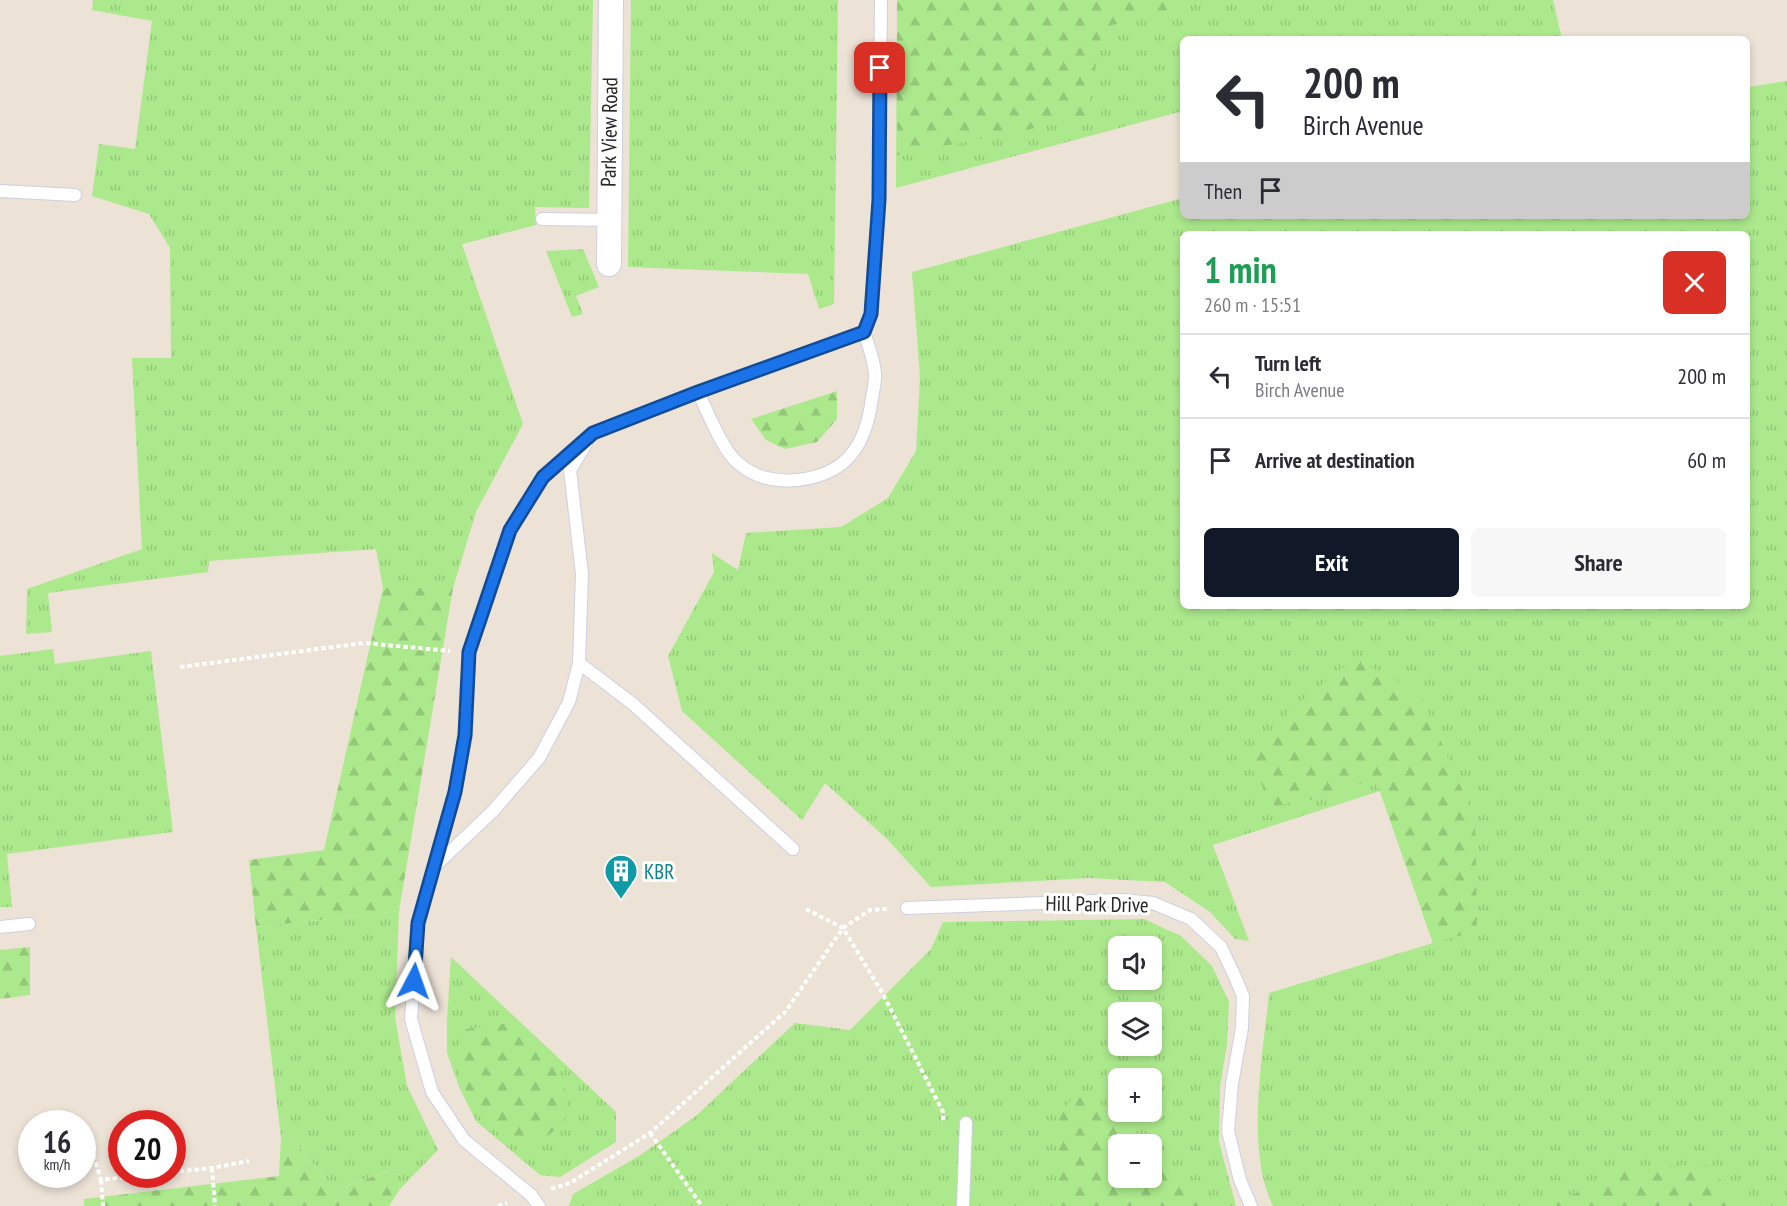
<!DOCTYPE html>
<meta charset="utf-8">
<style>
:root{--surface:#fff;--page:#f7f7f7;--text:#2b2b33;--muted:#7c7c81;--line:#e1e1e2;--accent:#111827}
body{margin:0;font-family:"PT Sans Narrow",sans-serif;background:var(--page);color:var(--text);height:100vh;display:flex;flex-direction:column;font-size:22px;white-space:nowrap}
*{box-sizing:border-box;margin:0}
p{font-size:20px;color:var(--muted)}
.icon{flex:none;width:33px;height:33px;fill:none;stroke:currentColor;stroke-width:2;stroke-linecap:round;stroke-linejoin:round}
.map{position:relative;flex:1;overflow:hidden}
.details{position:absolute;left:1180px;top:231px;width:570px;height:378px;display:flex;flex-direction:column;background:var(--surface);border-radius:9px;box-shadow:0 3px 9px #0003}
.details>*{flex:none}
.top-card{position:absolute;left:1180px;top:36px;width:570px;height:183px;border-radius:9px;box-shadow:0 3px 9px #0003;background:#fff;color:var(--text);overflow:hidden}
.controls{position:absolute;left:1108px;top:936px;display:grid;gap:12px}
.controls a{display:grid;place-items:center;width:54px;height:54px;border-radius:9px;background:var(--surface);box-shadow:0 3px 9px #0003;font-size:30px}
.speed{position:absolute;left:18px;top:1110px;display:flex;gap:12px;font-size:30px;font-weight:700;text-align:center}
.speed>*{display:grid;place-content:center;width:78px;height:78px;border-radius:50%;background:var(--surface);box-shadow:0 3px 9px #0003;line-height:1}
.speed small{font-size:15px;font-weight:400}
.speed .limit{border:9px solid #d22;background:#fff;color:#111}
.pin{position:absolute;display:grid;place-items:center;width:51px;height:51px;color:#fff;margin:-26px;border-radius:12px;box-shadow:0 3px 9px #0006}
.me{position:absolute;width:66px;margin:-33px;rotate:4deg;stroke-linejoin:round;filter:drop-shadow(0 0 4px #0008)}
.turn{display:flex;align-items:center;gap:21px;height:126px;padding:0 24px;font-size:27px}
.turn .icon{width:78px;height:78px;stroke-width:2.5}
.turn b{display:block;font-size:42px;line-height:51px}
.then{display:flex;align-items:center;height:57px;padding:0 24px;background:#0003;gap:12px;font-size:22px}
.round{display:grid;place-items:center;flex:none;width:63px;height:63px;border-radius:9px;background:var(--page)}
.overview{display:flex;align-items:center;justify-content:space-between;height:102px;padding:0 24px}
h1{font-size:36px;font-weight:600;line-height:45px;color:#1e9e55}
.primary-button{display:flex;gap:12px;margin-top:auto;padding:12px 24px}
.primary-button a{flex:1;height:69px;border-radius:9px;background:var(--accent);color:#fff;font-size:24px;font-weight:600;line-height:69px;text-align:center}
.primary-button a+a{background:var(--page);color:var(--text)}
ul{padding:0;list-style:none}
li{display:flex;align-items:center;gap:18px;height:84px;padding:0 24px;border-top:2px solid var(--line)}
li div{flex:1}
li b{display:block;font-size:22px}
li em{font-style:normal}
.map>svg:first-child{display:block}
.grass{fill:url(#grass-tufts);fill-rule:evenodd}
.forest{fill:url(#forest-firs);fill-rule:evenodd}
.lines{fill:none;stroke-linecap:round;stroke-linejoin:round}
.service-casing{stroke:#ccd0e3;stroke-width:14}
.minor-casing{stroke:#ccd0e3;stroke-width:26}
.path{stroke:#fff;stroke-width:4;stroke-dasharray:4.5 3;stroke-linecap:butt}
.service{stroke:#fff;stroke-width:12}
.minor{stroke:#fff;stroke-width:24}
.route-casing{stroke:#114b97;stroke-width:15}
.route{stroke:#1a73e8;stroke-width:10}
.labels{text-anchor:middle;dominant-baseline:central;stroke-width:6;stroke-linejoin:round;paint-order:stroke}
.street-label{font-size:21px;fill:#272727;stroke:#fff}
.culture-label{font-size:21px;fill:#0d838f;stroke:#fff;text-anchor:start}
</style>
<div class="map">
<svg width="1787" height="1206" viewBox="0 0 1787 1206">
<defs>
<pattern id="grass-tufts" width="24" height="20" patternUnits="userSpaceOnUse" patternTransform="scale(1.5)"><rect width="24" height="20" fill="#ace98c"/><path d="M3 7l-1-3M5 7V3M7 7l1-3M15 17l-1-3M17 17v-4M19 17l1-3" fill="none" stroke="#94c879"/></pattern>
<pattern id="forest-firs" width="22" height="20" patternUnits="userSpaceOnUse" patternTransform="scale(1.5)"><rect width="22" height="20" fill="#ace98c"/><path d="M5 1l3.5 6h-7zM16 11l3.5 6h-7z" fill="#94c879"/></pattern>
</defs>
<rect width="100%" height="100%" fill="#ece2d6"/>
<!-- grass -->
<path class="grass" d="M 93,0 L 593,0 L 589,208 L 535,207 L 536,225 L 462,244 L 523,424 L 476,512 L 453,588 L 383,588 L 376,549 L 209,561 L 208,572 L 48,593 L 52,632 L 26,634 L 27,589 L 142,549 L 132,358 L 171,358 L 170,248 L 149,214 L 92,196 L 99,144 L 135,149 L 152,21 L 92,10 Z
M 631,0 L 838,0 L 834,304 L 819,309 L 808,274 L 628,267 Z
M 897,0 L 1553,0 L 1562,39 L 1184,39 L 1183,111 L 896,188 Z
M 1787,81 L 1787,1206 L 1273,1206 C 1245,1149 1263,1056 1269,993 L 1433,943 L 1380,791 L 1213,845 L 1249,941 L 1235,939 L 1210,912 L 1165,882 L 1088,878 L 931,887 L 887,839 L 825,783 L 802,820 L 682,711 L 668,656 L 714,572 L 712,553 L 738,570 L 746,533 L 841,527 L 888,498 L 916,451 L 920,377 L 912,272 L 1183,198 L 1184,216 L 1748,216 L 1748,87 ZM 1184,234 L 1748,234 L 1748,606 L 1184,606 Z
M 583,249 L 599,287 L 576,296 L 583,314 L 572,317 L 546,251 Z
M 53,649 L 55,664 L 151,651 L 173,832 L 7,854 L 12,907 L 0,907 L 0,656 Z
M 399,911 L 395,1017 L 407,1086 L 438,1150 L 400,1189 L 394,1169 L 335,1190 L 291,1137 L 281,1137 L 256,927 Z
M 1144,919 L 1181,936 L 1212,966 L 1229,1002 L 1227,1044 L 1220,1087 L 1219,1142 L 1236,1206 L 569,1206 L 573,1194 L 639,1156 L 696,1116 L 795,1023 L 850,1030 L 931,949 L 943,922 ZM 1119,946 L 1152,946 L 1152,980 L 1119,980 ZM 1119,1012 L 1152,1012 L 1152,1046 L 1119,1046 ZM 1119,1078 L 1152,1078 L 1152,1112 L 1119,1112 ZM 1119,1144 L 1152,1144 L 1152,1178 L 1119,1178 Z
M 451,957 L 616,1112 L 616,1142 L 560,1177 L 540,1175 L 476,1121 L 460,1089 L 447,1053 L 447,1020 Z"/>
<!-- forest -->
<path class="forest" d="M 897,0 L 1202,0 L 1102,28 L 1087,118 L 897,155 Z
M 837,391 L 837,419 L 817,442 L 785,449 L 766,440 L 751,419 Z
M 383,588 L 453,588 L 399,911 L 256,927 L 249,860 L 324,850 Z
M 1356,658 L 1421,696 L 1475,819 L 1477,931 L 1433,943 L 1375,777 L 1335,795 L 1275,806 L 1250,766 L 1292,708 Z
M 30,947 L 30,995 L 0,999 L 0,950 Z
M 518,1022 L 552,1052 L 567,1095 L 565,1121 L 542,1141 L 505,1138 L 474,1111 L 454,1060 L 466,1029 Z
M 1079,1088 L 1168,1157 L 1202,1206 L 1052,1206 L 1059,1193 L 1059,1116 ZM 1119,1144 L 1152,1144 L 1152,1178 L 1119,1178 Z
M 281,1137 L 291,1137 L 335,1190 L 395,1169 L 400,1189 L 389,1206 L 84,1206 L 84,1199 L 279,1176 Z
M 1708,1165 L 1743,1206 L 1547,1206 L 1638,1166 Z"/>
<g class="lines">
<!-- service casing -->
<g class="service-casing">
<path id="service" d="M 0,191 L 75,195
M 542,219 L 609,220
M 698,392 C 707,411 723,451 738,463 C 755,478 775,482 797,480 C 847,475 866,445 872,398 C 873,391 875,383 875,376 C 875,362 868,345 864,332
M 579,663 L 633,704 L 793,849
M 435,866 L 493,811 L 539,758 L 569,702 L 579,663 L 582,574 L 570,470 L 586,444
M 907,908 L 1123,900 L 1153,903 L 1191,919 L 1221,947 L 1236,979 L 1243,996 L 1242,1028 L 1232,1084 L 1228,1131 L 1240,1180 L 1251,1206
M 0,927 L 29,924
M 539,1206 L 531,1195 L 464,1140 L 432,1092 L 411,1019 L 418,923 L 455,792 L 466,735 L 469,652 L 510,530 L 543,477 L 593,433 L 698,392 L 864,332 L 871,314 L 879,200 L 881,0
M 963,1206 L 966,1123"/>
</g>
<!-- minor casing -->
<g class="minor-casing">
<path id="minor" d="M 609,264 L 611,0"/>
</g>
<!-- path -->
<path class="path" d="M 180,667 L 364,643 L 450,651
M 806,909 L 843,928 L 883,994 L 943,1112 L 943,1121
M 650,1133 L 702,1206
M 89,1141 L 101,1180 L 152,1174
M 212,1168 L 215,1206
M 172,1172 L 212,1168 L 249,1161
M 101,1180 L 103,1206
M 551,1189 L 570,1183 L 650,1133 L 785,1012 L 843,928 L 870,910 L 888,909
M 498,1206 L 507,1203"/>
<!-- service -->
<use href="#service" class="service"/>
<!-- minor -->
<use href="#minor" class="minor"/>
</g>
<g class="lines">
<!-- route casing -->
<g class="route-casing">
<path id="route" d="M 414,981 L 418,923 L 455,792 L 465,735 L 469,652 L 510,530 L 543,477 L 593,433 L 698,392 L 864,332 L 871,314 L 879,200 L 880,68"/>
</g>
<!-- route -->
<use href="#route" class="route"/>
</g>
<!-- icons -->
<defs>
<g id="building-pin" transform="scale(1.725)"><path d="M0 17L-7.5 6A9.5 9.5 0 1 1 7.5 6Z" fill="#0f9aa8" stroke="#fff"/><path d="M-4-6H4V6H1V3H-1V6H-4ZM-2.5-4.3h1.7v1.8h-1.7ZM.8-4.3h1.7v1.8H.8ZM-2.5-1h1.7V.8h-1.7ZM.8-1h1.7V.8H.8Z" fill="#fff"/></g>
</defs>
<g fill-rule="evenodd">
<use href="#building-pin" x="621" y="871"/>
</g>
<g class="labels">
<!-- street labels -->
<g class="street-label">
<text transform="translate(609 132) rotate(-89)">Park View Road</text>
<text transform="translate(1097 904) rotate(1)">Hill Park Drive</text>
</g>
<!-- culture labels -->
<g class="culture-label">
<text x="644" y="871">KBR</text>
</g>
</g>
</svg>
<div class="controls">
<a><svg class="icon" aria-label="sound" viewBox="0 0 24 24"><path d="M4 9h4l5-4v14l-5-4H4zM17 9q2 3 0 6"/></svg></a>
<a><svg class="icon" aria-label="layers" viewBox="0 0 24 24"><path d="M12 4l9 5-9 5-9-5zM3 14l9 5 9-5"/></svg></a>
<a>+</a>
<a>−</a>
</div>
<div class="speed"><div>16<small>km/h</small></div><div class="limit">20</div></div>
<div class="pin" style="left:880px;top:68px;background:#d93025"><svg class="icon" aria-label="arrive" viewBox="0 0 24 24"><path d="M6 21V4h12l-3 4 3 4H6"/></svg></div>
<svg class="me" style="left:414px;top:981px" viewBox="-20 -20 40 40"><path d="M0-17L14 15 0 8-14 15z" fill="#1a73e8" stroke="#fff" stroke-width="4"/></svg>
<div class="top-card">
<div class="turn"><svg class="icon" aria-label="left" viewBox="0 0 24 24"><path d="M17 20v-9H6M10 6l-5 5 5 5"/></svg><div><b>200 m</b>Birch Avenue</div></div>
<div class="then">Then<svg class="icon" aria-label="arrive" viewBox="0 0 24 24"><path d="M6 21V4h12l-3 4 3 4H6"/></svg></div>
</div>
<section class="details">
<div class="overview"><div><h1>1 min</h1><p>260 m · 15:51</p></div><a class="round" style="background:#d93025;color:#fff"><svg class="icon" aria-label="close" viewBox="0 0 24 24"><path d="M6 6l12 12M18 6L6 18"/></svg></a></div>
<ul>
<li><svg class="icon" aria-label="left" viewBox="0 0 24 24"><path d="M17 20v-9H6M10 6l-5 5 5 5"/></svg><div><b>Turn left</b><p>Birch Avenue</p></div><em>200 m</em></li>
<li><svg class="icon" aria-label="arrive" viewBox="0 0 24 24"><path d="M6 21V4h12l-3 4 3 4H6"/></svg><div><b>Arrive at destination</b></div><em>60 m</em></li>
</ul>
<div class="primary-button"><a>Exit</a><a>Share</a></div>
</section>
</div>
